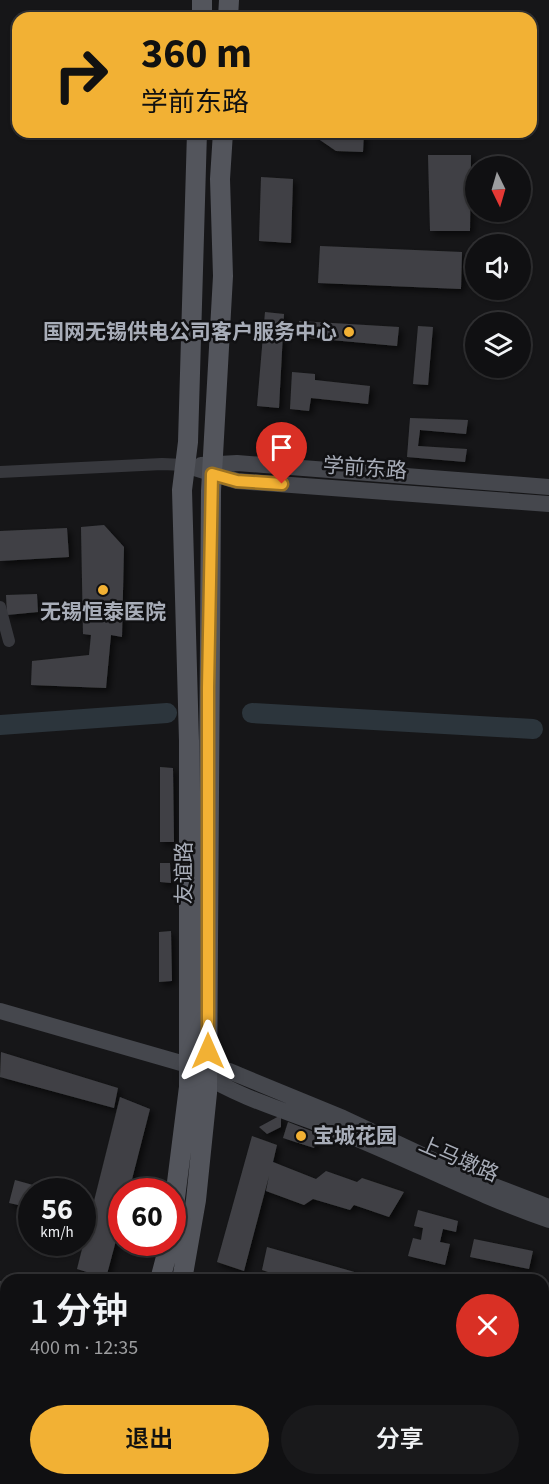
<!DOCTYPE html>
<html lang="zh">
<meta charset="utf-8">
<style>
:root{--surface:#101012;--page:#19191b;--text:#f1f3f6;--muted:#9c9d9f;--line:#303032;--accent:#f2b134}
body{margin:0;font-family:"Source Sans 3","Noto Sans SC",sans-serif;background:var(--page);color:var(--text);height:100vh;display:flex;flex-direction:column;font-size:22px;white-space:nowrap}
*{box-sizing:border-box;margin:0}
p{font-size:20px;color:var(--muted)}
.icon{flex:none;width:33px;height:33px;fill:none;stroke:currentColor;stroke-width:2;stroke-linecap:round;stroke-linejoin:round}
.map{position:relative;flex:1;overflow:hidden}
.panel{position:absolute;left:0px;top:1274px;width:549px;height:212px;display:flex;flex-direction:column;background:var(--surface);border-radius:18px 18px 0 0;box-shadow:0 2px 4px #0004,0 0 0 2px var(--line)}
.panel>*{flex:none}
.banner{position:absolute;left:12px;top:12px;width:525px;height:126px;border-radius:18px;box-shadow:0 2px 4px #0004,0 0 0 2px var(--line);background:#f2b134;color:#111;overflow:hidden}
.needle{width:39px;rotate:175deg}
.fabs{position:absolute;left:465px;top:156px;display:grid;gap:12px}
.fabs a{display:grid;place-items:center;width:66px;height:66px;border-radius:50%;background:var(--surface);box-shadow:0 2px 4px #0004,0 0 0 2px var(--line);font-size:30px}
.speed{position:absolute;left:18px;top:1178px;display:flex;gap:12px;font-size:30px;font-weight:700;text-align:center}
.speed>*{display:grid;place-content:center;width:78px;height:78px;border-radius:50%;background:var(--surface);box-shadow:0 2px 4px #0004,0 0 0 2px var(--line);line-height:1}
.speed small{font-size:15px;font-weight:400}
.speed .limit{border:9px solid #d22;background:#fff;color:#111}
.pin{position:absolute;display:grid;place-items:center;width:51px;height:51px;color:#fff;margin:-62px -26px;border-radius:50% 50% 50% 0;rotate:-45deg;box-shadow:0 0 6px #0007}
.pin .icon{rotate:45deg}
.me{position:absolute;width:66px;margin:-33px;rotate:0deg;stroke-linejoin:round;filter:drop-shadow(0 0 4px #0008)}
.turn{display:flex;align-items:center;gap:21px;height:126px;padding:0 30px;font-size:27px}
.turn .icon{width:78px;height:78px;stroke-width:2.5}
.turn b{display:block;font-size:42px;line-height:51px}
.round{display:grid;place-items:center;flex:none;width:63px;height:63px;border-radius:32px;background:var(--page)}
.headline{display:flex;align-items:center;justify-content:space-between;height:102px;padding:0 30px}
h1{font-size:36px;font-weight:600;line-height:45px}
.action{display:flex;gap:12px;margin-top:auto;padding:12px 30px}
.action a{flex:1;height:69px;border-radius:36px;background:var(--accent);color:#111;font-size:24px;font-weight:600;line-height:69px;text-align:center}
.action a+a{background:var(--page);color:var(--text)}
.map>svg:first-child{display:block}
.built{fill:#222225}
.green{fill:#1e261f}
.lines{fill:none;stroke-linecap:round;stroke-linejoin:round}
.river{stroke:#2c353c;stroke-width:20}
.building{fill:#404145;filter:url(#shadow)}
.street{stroke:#37383d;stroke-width:12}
.secondary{stroke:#45474d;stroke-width:16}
.primary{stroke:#53555c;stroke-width:20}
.route-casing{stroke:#9d7322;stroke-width:15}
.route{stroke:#f2b134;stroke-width:10}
.poi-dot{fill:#f2b134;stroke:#111113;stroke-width:2}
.labels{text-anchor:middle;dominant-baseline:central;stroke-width:5;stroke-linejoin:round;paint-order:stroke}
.poi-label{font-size:21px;font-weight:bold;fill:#a8adb8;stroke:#111113;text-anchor:end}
.street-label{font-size:21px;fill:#a8adb8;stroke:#111113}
</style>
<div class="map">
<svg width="549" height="1484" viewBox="0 0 549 1484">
<defs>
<filter id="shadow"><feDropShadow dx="3.5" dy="3.5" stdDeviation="3" flood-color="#0009"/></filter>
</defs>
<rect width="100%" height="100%" fill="#161618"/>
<!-- built -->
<path class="built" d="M 549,1288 L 549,1478 L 543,1476 L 543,1310 Z"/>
<!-- green -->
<path class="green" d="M 543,1409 L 549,1410 L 549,1477 L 543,1475 Z"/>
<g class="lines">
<!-- river -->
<path class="river" d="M 252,713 L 533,729
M 0,725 L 167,713"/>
</g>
<!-- building -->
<path class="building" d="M 317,132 L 364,132 L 363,152 L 336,151 L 317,138 Z
M 428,155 L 471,155 L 470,231 L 430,231 Z
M 261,177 L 293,179 L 291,243 L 259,241 Z
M 320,246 L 462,252 L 461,289 L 318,283 Z
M 265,312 L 284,314 L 279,408 L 257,406 Z
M 299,321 L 399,327 L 397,346 L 298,337 Z
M 418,326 L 433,327 L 428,385 L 413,384 Z
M 292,372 L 315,374 L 315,380 L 370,386 L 368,404 L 311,398 L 309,411 L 290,409 Z
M 410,418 L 468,420 L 466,434 L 420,430 L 418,446 L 467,449 L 465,462 L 407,457 Z
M 104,525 L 124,547 L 122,637 L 111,635 L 106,688 L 31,685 L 32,661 L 89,655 L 91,635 L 83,634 L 81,527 Z
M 67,528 L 69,557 L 0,561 L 0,531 Z
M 37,594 L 38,612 L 7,615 L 6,595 Z
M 160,767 L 173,768 L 174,842 L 160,842 Z
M 160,863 L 170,863 L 171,883 L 160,882 Z
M 171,931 L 172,981 L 159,982 L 159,932 Z
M 1,1052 L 118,1088 L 114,1108 L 0,1077 Z
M 120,1097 L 150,1109 L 129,1191 L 122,1191 L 122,1218 L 106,1278 L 77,1269 Z
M 281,1115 L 281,1127 L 267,1134 L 259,1127 Z
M 288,1122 L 319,1134 L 314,1148 L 283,1138 Z
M 252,1136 L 277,1145 L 273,1162 L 316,1179 L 326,1171 L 357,1182 L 362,1178 L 404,1192 L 389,1217 L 354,1205 L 350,1210 L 313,1199 L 304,1205 L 266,1191 L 269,1176 L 244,1271 L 217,1262 Z
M 15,1180 L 51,1190 L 51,1191 L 32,1191 L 32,1208 L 9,1203 Z
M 418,1210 L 458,1221 L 456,1232 L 443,1229 L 440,1242 L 450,1244 L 445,1265 L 408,1256 L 413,1238 L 421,1240 L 423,1228 L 414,1226 Z
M 474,1239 L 533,1251 L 529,1269 L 470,1257 Z
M 267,1247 L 372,1277 L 371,1280 L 292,1280 L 262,1270 Z
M 0,1281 L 6,1283 L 6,1319 L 0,1316 Z
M 543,1357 L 549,1358 L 549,1396 L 543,1394 Z
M 0,1438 L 6,1441 L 6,1466 L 0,1463 Z
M 39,1479 L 70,1479 L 69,1484 L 39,1484 Z
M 364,1479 L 457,1479 L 469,1484 L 376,1484 Z"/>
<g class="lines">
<!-- street -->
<path class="street" d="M 0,472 L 162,464 L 185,465
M 0,607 L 9,641"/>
<!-- secondary -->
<path class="secondary" d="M 185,465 L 237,481 L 549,504
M 201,465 L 237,463 L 549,487
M 0,1011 L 188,1065 L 229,1071 L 343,1118 L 465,1175 L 549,1207
M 199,1072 C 243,1100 290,1112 338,1131 C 409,1159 476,1195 549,1220"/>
<!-- primary -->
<path class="primary" d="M 202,18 L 202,0
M 228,18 L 229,0
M 172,1222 L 189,1087 L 189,741 L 182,490 L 188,442 L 197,132
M 160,1280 L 170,1242
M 182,1280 L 196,1200 L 207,1093 L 211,491 L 223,276 L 220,179 L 223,132
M 0,1372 L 6,1374
M 0,1395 L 6,1398
M 175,1479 L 188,1484
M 254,1479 L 266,1484
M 95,1484 L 96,1479
M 119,1484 L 121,1479"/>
</g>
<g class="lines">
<!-- route casing -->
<g class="route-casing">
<path id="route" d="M 208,1051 L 208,688 L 212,474 L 237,481 L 282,484"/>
</g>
<!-- route -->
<use href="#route" class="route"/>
</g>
<!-- markers -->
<g class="poi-dot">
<circle cx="349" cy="332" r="6"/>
<circle cx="103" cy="590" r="6"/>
<circle cx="301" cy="1136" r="6"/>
</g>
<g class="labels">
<!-- poi labels -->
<g class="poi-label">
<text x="337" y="332">国网无锡供电公司客户服务中心</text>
<text x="103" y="612" text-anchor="middle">无锡恒泰医院</text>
<text x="313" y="1136" text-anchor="start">宝城花园</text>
</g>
<!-- street labels -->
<g class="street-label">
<text transform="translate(365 468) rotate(4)">学前东路</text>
<text transform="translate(184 873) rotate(-90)">友谊路</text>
<text transform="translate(459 1159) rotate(23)">上马墩路</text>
</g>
</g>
</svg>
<div class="fabs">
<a><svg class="needle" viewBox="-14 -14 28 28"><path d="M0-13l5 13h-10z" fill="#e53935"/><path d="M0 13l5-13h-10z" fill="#9c9d9f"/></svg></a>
<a><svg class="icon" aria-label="sound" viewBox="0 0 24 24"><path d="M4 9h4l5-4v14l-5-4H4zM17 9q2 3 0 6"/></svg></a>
<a><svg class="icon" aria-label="layers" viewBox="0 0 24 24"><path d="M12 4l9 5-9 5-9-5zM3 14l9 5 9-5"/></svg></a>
</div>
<div class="speed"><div>56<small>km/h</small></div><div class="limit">60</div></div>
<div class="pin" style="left:282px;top:484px;background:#d93025"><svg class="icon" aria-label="arrive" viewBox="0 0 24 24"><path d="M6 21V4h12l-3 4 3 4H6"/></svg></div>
<svg class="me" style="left:208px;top:1051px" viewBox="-20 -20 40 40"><path d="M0-17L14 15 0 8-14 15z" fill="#f2b134" stroke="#fff" stroke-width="4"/></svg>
<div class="banner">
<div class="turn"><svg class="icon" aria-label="right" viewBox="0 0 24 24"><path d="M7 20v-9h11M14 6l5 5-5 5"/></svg><div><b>360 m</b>学前东路</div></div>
</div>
<section class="panel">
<div class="headline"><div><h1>1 分钟</h1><p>400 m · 12:35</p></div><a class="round" style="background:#d93025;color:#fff"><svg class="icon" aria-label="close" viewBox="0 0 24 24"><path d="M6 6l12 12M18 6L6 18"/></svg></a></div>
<div class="action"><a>退出</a><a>分享</a></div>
</section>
</div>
